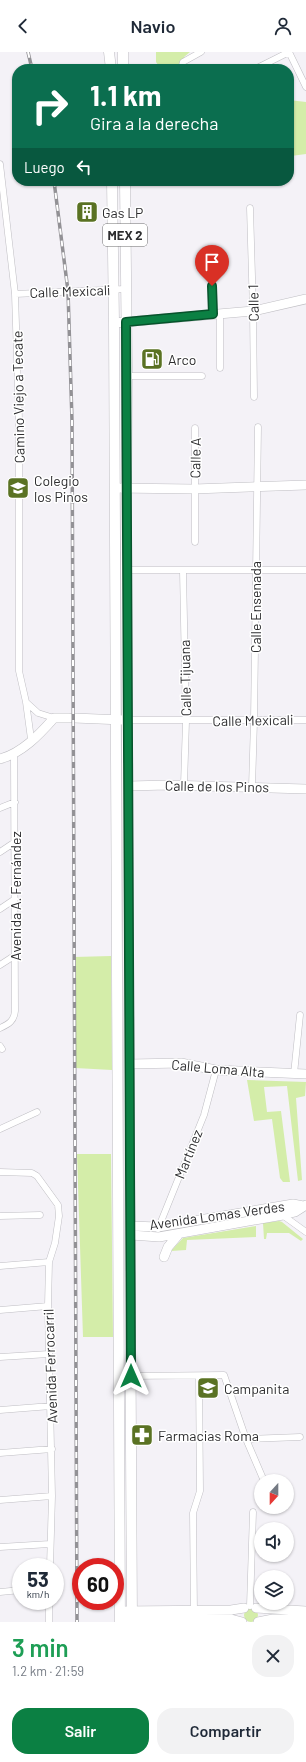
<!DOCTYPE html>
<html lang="es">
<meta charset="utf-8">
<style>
:root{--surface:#fff;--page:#f2f2f3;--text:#1f2937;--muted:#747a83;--accent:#0b8043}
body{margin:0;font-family:Barlow,sans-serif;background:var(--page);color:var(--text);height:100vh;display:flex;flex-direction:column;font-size:15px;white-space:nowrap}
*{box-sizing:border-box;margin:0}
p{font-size:13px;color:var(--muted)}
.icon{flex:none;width:22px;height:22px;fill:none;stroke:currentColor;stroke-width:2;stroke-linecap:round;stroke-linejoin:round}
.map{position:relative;height:1570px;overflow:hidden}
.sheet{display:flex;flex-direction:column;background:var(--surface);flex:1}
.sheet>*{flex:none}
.hud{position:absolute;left:12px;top:12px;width:282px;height:122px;border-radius:16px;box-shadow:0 1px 3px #0004;background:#0b6e4f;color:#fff;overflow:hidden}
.needle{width:26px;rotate:201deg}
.fabs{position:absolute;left:254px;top:1422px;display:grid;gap:8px}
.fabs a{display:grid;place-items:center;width:40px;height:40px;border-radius:50%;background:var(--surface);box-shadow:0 1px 3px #0004;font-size:20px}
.speed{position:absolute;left:12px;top:1506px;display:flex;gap:8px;font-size:20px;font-weight:700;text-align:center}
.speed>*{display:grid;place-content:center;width:52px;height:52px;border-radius:50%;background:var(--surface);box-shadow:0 1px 3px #0004;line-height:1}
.speed small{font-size:10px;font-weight:400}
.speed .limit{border:6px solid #d22;background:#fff;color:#111}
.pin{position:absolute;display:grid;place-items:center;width:34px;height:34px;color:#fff;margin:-41px -17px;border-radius:50% 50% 50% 0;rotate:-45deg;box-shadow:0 0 4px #0007}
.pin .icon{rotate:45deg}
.me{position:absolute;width:44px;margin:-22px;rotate:0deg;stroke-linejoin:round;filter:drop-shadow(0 0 3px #0008)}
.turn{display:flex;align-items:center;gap:14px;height:84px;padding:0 12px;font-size:18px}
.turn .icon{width:52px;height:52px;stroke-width:2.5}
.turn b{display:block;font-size:28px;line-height:34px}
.then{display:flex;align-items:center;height:38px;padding:0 12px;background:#0003;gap:8px;font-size:15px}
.round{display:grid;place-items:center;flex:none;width:42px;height:42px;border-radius:16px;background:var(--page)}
.summary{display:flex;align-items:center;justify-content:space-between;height:68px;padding:0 12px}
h1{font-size:24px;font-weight:600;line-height:30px;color:#1e9e55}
.cta{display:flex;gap:8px;margin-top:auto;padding:8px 12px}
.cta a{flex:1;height:46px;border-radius:16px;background:var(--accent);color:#fff;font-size:16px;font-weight:600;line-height:46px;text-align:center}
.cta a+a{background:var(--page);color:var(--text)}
header{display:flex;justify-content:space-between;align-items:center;height:52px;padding:0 12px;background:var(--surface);font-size:18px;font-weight:600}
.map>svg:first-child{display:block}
.green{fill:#d4eda9}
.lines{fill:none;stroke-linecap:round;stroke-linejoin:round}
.street-casing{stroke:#bfbec3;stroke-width:7}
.secondary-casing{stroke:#bfbec3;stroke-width:10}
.primary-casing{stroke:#bfbec3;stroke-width:11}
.street{stroke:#fff;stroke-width:6}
.secondary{stroke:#fff;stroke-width:9}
.primary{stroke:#fff;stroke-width:10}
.rail-casing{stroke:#929195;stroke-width:3.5}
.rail{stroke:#fff;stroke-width:2;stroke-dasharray:6;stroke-linecap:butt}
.route-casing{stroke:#07532c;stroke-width:10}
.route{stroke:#0b8043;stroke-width:7}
.labels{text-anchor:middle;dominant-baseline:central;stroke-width:3;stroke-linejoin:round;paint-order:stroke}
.shield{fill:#fff;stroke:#6c6c6d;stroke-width:1}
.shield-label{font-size:13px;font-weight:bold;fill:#2d2d2f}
.poi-label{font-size:14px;fill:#2d2d2f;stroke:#fff;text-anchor:start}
.street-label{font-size:14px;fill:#2d2d2f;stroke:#fff}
</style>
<header><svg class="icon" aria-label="back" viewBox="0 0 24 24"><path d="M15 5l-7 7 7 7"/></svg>Navio<svg class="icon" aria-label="person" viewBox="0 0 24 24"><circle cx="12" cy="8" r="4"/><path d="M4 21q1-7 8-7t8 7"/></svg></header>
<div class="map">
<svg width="306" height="1570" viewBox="0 0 306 1570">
<rect width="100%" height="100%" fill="#f4f2f7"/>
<!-- green -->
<path class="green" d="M 156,0 L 190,0 L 184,5 L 189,17 L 161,17 L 156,10 Z
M 289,48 L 306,50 L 306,102 L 291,104 Z
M 111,904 L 112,1018 L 75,1016 L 74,905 Z
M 247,1028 L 306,1030 L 305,1044 L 296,1046 L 302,1128 L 298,1129 L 287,1034 L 264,1035 L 267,1060 L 281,1059 L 290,1130 L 283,1130 L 280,1126 L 272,1067 L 254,1069 Z
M 77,1102 L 111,1102 L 113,1285 L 83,1285 Z
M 279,1169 L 282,1170 L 303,1187 L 301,1189 L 289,1181 L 267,1181 L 266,1187 L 264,1187 L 263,1171 Z
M 256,1174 L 256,1185 L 187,1188 L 186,1198 L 171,1199 L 183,1186 Z
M244 1563a7 7 0 1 1 14 0a7 7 0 1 1-14 0Z"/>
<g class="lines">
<!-- street casing -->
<g class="street-casing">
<path id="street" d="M 181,17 L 183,10 L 201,0
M 255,17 L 289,0 L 306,35
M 0,112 L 15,242 L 19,368 L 19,619 L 26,650 L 31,687
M 250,156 L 253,259 L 254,345
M 211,220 L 213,263
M 15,242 L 125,237
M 220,262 L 220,316
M 127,324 L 202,324
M 195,490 L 195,376
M 126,518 L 306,518
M 183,519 L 186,669 L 184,733
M 27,651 L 38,661 L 54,666
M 128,668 L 306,668
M 252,735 L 254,669 L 258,375
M 0,756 L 15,750
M 0,800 L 15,790
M 0,857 L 15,847
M 0,913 L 14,904
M 0,976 C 9,972 14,969 15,959 L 14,703
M 0,994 L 2,997
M 294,1022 L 300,963
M 0,1077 L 37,1060
M 0,1120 L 32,1121 L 37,1124 L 58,1153 L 59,1164 L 55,1191 L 49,1210 L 48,1254 L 52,1444 L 50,1515
M 281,1162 L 306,1180
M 0,1164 L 40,1163
M 158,1177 L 204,1063 L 216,1018
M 0,1214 L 49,1210
M 0,1258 L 48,1254
M 0,1305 L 49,1302
M 131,1324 L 224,1323 L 246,1387 L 264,1429
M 0,1358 L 51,1354
M 246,1387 L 300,1385
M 0,1401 L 52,1397
M 0,1448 L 52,1444
M 0,1495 L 50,1492
M 0,1540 L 21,1538
M 250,1554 L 253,1460
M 194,1561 L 193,1461 L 200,1439 L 199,1324
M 49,1570 L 49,1549"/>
</g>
<!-- secondary casing -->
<g class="secondary-casing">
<path id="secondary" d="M 114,271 L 253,259 L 306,247
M 115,436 L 194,437 L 306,433
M 74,666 L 123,668
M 0,707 C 22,701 39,683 54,666 L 69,666
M 129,734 L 167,733 L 306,737
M 130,1012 L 181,1011 L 216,1018 L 306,1022
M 131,1174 L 158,1175 L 293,1152 L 303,1154
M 131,1183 L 159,1185 L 283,1163 L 295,1160 L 306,1153
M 164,1205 L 168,1195 L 179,1182
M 256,1556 L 306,1559
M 120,1559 L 231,1558 L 244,1556
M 120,1567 L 231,1567 L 242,1570
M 258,1570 L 273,1567 L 306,1567"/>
</g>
<!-- primary casing -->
<g class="primary-casing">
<path id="primary" d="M 109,0 L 111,17
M 123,0 L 123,17
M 112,129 L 114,271 L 120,1570
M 125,129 L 127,314 L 126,518 L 132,1570"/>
</g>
<!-- street -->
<use href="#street" class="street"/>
<!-- secondary -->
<use href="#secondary" class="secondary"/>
<!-- primary -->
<use href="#primary" class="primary"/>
<!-- rail casing -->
<g class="rail-casing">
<path id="rail" d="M 28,0 L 32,17
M 54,129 L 68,239 L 72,369 L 77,1570"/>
</g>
<!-- rail -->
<use href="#rail" class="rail"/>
</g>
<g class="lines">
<!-- route casing -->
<g class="route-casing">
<path id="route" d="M 131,1324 L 126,270 L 213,262 L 212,234"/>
</g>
<!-- route -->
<use href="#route" class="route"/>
</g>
<!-- icons -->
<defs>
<g id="building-square" transform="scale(1.15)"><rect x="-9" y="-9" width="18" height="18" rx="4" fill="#5a7223" stroke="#fff"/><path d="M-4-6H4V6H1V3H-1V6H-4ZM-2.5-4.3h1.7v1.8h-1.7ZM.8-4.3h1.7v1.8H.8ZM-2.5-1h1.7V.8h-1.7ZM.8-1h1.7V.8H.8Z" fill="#fff"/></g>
<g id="fuel-square" transform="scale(1.15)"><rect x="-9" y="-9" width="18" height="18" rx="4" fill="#5a7223" stroke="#fff"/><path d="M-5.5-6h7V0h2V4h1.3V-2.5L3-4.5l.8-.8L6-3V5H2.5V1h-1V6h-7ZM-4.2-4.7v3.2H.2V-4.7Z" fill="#fff"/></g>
<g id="school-square" transform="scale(1.15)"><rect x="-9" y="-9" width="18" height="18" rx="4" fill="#5a7223" stroke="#fff"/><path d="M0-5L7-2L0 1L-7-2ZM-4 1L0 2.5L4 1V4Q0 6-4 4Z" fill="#fff"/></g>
<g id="pharmacy-square" transform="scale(1.15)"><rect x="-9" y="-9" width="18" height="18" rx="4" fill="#5a7223" stroke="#fff"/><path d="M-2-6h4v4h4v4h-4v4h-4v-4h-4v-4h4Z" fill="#fff"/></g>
</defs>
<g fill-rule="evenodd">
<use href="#building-square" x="87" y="160"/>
<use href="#fuel-square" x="152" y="307"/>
<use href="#school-square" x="18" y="436"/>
<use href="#school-square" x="208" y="1336"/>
<use href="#pharmacy-square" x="142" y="1383"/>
</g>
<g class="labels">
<!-- shield labels -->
<rect class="shield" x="103" y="172" width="44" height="22" rx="3"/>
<g class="shield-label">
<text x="125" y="183">MEX 2</text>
</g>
<!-- poi labels -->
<g class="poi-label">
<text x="102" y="160">Gas LP</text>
<text x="168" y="307">Arco</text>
<text x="34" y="428">Colegio<tspan x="34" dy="16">los Pinos</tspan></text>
<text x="224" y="1336">Campanita</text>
<text x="158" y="1383">Farmacias Roma</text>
</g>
<!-- street labels -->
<g class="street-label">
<text transform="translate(70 239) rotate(-2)">Calle Mexicali</text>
<text transform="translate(253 251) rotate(-91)">Calle 1</text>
<text transform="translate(18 345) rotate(-91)">Camino Viejo a Tecate</text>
<text transform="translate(195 406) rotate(-89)">Calle A</text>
<text transform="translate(255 555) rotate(-90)">Calle Ensenada</text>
<text transform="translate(185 626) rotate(-91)">Calle Tijuana</text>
<text transform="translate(253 668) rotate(-1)">Calle Mexicali</text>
<text transform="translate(217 734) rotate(1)">Calle de los Pinos</text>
<text transform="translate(15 844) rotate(-90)">Avenida A. Fernández</text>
<text transform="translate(218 1016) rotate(5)">Calle Loma Alta</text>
<text transform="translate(188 1102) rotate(-68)">Martínez</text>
<text transform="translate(217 1163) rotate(-8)">Avenida Lomas Verdes</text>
<text transform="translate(50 1314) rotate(-92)">Avenida Ferrocarril</text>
</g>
</g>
</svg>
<div class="fabs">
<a><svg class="needle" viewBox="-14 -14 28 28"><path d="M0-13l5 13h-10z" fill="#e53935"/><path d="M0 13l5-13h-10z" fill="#747a83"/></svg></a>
<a><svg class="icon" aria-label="sound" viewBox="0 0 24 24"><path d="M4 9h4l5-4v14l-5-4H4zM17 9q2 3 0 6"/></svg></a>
<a><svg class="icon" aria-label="layers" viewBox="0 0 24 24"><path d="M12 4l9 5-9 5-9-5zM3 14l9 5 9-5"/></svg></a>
</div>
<div class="speed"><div>53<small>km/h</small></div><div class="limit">60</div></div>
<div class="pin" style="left:212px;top:234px;background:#d93025"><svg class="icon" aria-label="arrive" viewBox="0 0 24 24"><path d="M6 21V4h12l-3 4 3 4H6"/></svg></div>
<svg class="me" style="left:131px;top:1324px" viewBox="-20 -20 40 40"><path d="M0-17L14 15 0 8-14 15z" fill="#0b8043" stroke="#fff" stroke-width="4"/></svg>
<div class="hud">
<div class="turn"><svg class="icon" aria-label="right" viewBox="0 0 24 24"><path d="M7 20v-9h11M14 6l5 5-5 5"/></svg><div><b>1.1 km</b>Gira a la derecha</div></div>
<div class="then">Luego<svg class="icon" aria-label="left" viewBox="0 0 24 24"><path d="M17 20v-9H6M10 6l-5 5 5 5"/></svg></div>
</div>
</div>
<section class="sheet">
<div class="summary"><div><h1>3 min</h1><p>1.2 km · 21:59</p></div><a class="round"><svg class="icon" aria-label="close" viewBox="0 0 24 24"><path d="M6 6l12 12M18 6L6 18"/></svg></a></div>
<div class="cta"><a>Salir</a><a>Compartir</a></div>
</section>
